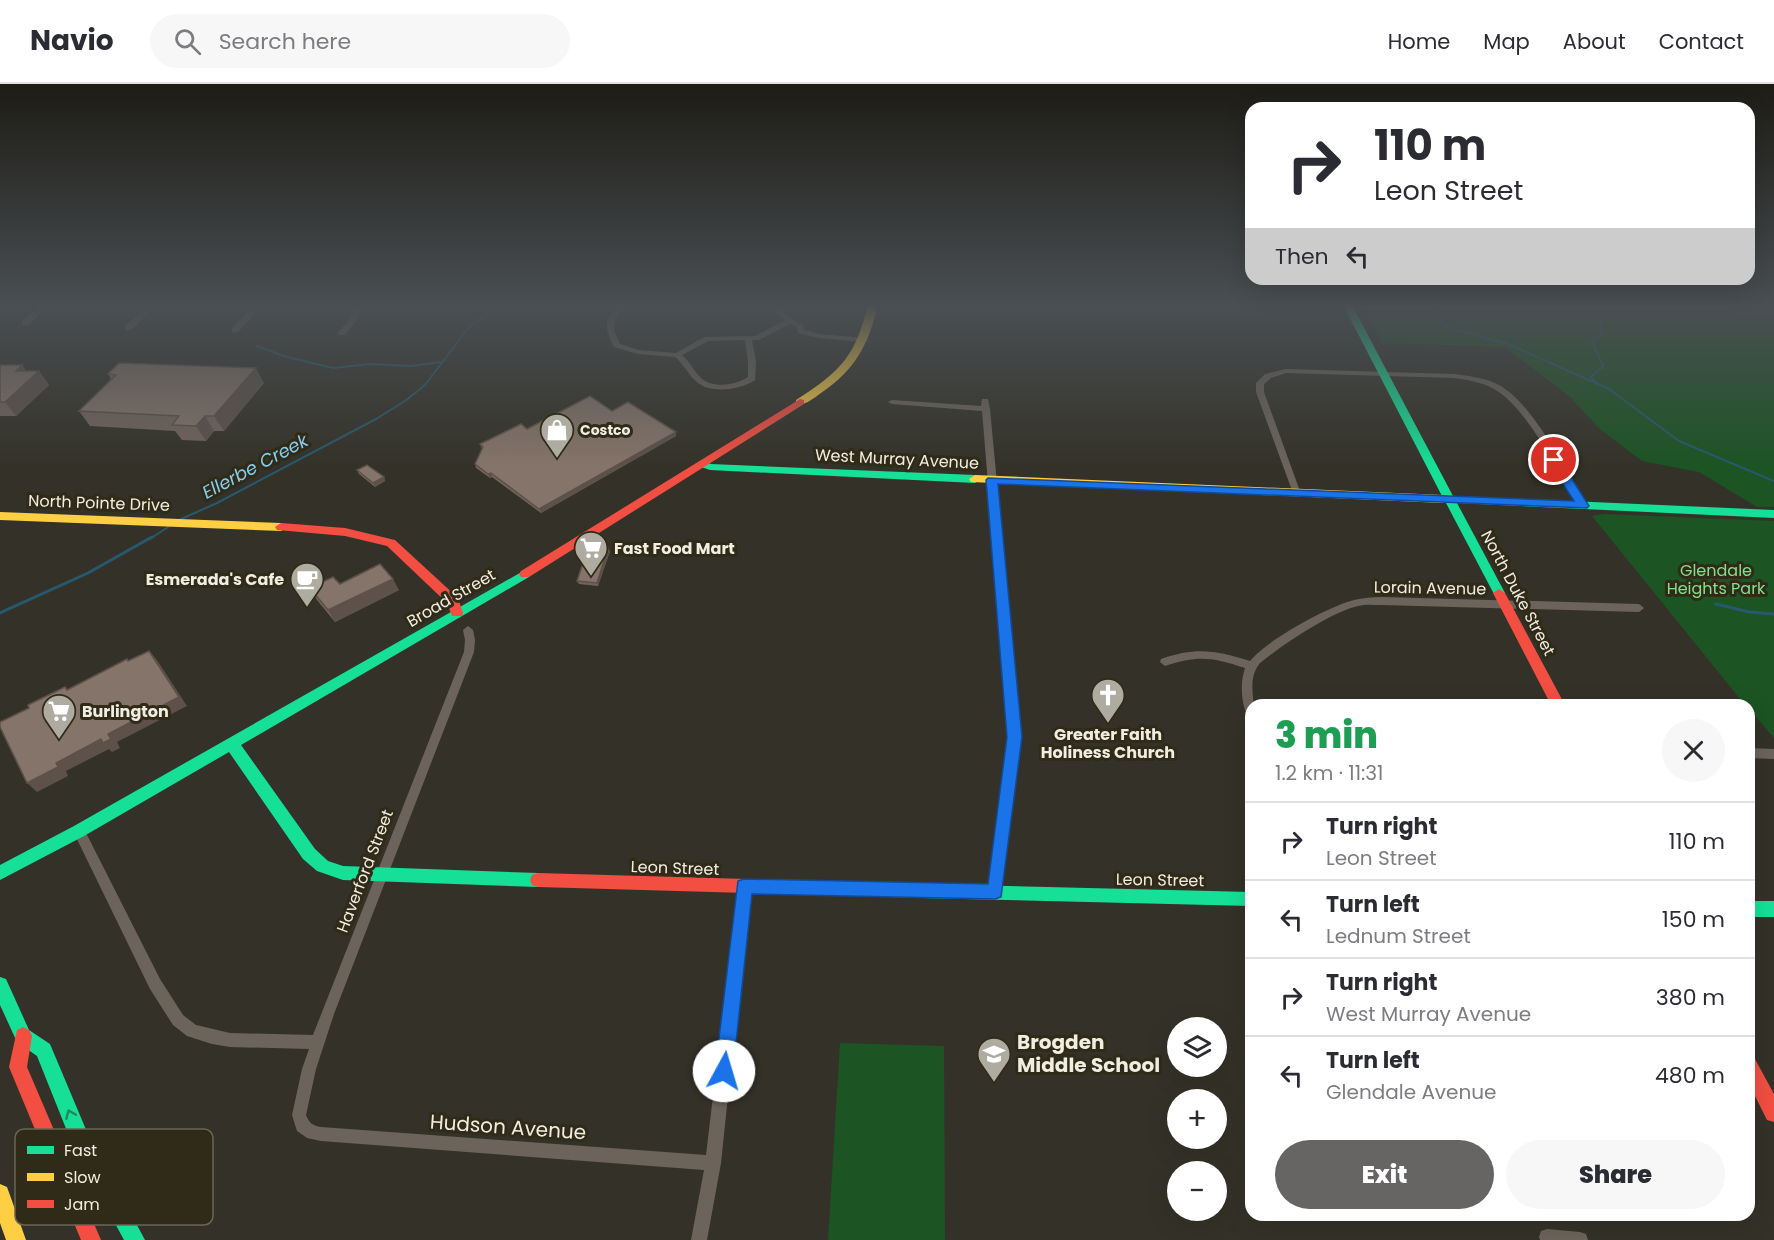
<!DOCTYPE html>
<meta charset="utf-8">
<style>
:root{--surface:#fff;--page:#f7f7f7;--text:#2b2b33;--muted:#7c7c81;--line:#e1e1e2;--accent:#666564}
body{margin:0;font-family:Poppins,sans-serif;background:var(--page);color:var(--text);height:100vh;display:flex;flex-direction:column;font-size:22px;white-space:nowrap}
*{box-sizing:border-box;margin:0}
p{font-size:20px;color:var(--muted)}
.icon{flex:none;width:33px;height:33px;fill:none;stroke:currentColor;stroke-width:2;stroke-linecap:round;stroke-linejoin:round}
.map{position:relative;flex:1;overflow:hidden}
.details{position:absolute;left:1245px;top:615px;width:510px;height:522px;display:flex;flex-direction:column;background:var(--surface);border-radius:18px;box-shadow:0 6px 24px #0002}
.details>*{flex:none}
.banner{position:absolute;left:1245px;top:18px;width:510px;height:183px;border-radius:18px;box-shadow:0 6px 24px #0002;background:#fff;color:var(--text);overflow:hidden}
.buttons{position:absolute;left:1167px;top:933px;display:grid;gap:12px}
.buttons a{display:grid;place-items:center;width:60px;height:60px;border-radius:50%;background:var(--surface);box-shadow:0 6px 24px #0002;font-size:30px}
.pin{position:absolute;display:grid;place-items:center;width:51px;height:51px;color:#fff;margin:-26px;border:3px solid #fff;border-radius:50%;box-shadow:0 2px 6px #0007}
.me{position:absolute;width:66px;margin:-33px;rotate:6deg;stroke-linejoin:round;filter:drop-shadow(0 0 4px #0008)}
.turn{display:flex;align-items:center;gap:21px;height:126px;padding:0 30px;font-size:27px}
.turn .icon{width:78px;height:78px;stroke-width:2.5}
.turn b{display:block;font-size:42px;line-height:51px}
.then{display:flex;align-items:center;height:57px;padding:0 30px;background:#0003;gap:12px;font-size:22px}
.round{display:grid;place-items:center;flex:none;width:63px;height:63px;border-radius:32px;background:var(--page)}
.head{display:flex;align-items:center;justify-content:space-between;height:102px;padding:0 30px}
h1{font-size:36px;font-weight:800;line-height:45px;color:#1e9e55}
.cta{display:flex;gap:12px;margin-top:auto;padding:12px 30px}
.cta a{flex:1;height:69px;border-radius:36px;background:var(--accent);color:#fff;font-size:24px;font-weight:800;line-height:69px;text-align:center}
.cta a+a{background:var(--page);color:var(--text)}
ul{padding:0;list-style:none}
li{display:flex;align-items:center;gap:18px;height:78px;padding:0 30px;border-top:2px solid var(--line)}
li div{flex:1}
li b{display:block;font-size:22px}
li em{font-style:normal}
header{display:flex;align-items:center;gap:36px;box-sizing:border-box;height:84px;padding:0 30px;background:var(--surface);border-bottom:2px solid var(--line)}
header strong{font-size:28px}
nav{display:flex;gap:33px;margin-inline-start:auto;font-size:21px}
.search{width:420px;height:54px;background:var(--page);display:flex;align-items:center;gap:15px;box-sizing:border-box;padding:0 21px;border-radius:33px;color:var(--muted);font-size:22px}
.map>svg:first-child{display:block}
.green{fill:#1c5423}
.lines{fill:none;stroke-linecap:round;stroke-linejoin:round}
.stream-far1{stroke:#27596e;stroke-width:2}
.stream{stroke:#27596e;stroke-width:3}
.street{fill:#6c645b;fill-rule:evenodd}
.fast{fill:#16e098;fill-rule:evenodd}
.slow{fill:#ffcf43;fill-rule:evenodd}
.jam{fill:#f24e42;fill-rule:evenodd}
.wall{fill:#72645a}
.shaded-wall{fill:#5d514a}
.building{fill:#857469;stroke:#5d514a;stroke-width:1.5}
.oneway{stroke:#238658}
.route{fill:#1a73e8;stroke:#114b97;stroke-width:1.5}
.labels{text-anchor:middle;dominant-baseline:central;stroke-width:6;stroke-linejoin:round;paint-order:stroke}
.far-poi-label{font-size:14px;font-weight:bold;fill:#f0eee2;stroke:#302b18;text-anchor:start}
.street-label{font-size:16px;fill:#f0eee2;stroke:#302b18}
.poi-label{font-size:16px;font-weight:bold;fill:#f0eee2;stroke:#302b18;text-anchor:start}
.park-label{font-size:16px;fill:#84df8b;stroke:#302b18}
.water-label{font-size:18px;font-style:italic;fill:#86cef1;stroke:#302b18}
.near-poi-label{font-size:20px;font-weight:bold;fill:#f0eee2;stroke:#302b18;text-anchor:start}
.near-street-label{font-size:20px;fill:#f0eee2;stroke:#302b18}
.key{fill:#302b18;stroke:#6a6655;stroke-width:1.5}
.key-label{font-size:16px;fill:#f0eee2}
</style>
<header>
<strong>Navio</strong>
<div class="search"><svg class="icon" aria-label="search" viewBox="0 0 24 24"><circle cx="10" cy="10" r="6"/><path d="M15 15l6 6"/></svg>Search here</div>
<nav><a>Home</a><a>Map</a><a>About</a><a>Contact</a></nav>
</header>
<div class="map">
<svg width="1774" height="1156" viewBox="0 0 1774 1156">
<rect width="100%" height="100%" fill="#343228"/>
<!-- green -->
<path class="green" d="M 1361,221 L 1774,221 L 1774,423 L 1757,423 L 1699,388 L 1642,377 L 1600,345 L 1570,313 L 1505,263 L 1383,259 Z
M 1604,430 L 1774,437 L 1774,654 L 1749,625 L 1749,621 L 1745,621 L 1592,432 Z
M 840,959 L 944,962 L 945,1156 L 828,1156 Z"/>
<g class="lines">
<!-- stream-far1 -->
<path class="stream-far1" d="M 1425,221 L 1434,225 L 1445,243 L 1508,260 L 1609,305 L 1679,357 L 1774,397
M 256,262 L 287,273 L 333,284 L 370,280 L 411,282 L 441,278
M 1596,298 L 1591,293 L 1603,282 L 1592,257 L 1601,252 L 1601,231 L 1605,221
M 179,436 L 217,419 L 376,335 L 405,317 L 425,301 L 469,243 L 490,228 L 494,221
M 150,455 L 171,441"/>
<!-- stream -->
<path class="stream" d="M 1716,520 L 1749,528 L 1774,530
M 0,529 L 88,489 L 152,453"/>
<!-- street -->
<path class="street" d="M 42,221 L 50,221 L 28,241 L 22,241 L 22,237 Z
M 149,221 L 157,221 L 131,246 L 125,246 L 125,242 Z
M 255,221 L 263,221 L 238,248 L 232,248 L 232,244 Z
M 301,221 L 351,221 L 347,223 L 305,223 Z
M 353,221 L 361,221 L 359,233 L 345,251 L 339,251 L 338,249 L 351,233 Z
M 621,221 L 630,221 C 612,235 610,239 620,260 L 639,266 L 676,269 L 704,253 L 755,252 L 785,236 L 766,221 L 773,221 L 778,224 L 788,221 L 797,221 L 783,228 L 799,240 L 803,240 L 804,246 L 819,250 L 865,254 L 869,256 L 865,258 L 818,254 L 798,249 L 796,242 L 790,240 L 759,256 L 752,256 L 756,277 L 755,296 C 741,306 710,310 697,298 C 688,291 684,280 675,273 L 638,270 L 614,263 C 605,246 602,231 621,221 ZM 745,256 L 748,277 L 748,293 C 736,301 713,305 701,294 C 694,287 690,278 682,271 L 708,257 Z
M 1286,285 L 1454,290 C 1469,292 1486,294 1499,301 C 1534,320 1566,388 1588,422 L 1583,425 L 1580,424 C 1559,391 1528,324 1494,305 C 1482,298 1468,296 1454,294 L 1286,289 L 1271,294 L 1264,300 L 1264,308 L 1301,410 L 1300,412 L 1294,412 L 1256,308 L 1256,299 L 1265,290 Z
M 982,315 L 988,315 L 990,325 L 1021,653 L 1001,808 L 999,812 L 995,814 L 991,812 L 989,808 L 1009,653 L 982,327 L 892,320 L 888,318 L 892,316 L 981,322 Z
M 1382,513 L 1639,520 L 1644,524 L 1639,528 L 1382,521 C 1374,521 1366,520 1358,522 C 1331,528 1282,561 1260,579 C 1250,591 1252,606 1254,621 L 1251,621 L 1251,633 L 1247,632 C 1241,617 1240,599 1245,584 C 1212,573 1198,571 1165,582 L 1160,578 L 1161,575 C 1196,563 1215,566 1250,577 C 1267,556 1327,523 1354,516 C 1363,514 1373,513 1382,513 Z
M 468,542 L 473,546 L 475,556 L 474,568 L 334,930 L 316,985 L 306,1031 C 309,1039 313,1042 321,1043 L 706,1071 L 738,802 L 740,798 L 744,796 L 748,798 L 750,802 L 721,1079 L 707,1156 L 691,1156 L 704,1086 L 321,1057 L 307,1054 L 297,1047 L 292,1031 L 302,985 L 309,965 L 230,963 L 212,960 L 187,952 L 173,941 L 150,905 L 73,747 L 75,743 L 79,742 L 83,743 L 160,895 L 183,931 L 196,941 L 230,949 L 313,951 L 464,568 L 465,556 L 463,546 Z
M 1749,664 L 1774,665 L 1774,675 L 1749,674 Z
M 1547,1145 L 1580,1148 L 1586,1150 L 1588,1156 L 1540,1156 L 1539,1153 L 1541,1147 Z"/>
<!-- fast -->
<path class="fast" d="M 1343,221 L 1352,221 L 1453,412 L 1774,426 L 1774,434 L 1457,419 L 1505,509 L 1499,513 L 1495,512 L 1446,419 L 1439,418 L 1437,415 L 1442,412 Z
M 702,377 L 711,380 L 975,391 L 981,395 L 975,399 L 710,386 L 698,382 L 698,378 Z
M 525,486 L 531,490 L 529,493 L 241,661 L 315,765 L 328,777 L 343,782 L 538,789 L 544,791 L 546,796 L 544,801 L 538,803 L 343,796 L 317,787 L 303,775 L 229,668 L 84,752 L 0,796 L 0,781 L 74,742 Z
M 921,800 L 1251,808 L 1251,822 L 921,814 L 915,812 L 913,807 L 915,802 Z
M 1749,817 L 1774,817 L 1774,833 L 1749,833 Z
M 0,893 L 6,895 L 29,946 L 50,960 L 87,1048 L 145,1156 L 124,1156 L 73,1062 L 37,972 L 17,958 L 0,921 Z"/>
<!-- slow -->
<path class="slow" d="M 868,221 L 878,221 C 868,261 856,285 821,309 C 814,314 805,322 796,320 L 796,316 C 841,287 855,273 868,221 Z
M 975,391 L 1443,411 L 1449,415 L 1443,419 L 971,398 L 969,395 Z
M 0,428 L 281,439 L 287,443 L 281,447 L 0,436 Z
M 0,1100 L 7,1103 L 26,1156 L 6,1156 L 0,1139 Z"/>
<!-- jam -->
<path class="jam" d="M 800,315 L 804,316 L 804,320 L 529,493 L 521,493 L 519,490 L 521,487 Z
M 281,439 L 345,444 L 395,456 L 458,514 L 463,529 L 462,532 L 452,532 L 447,519 L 387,462 L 345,452 L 277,446 L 275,443 Z
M 1499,505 L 1505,509 L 1565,621 L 1551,621 L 1493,509 Z
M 538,789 L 921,800 L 927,802 L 929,807 L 927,812 L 921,814 L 538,803 L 532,801 L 530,796 L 532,791 Z
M 23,943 L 29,946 L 32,952 L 27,983 L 101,1156 L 81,1156 L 9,983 L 17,946 Z
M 1749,972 L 1755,975 L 1774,1010 L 1774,1038 L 1767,1036 L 1749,1000 Z"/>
</g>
<!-- wall -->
<path class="wall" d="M 0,281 L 22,281 L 26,287 L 39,287 L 49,301 L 16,332 L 0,332 Z
M 108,290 L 264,299 L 224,347 L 214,347 L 206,357 L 182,356 L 175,347 L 90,342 L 79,327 L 111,295 Z
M 612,327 L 676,348 L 676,352 L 541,429 L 492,393 L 490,394 L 476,384 L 475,380 L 482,365 L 480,360 L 527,345 Z
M 357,386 L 384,393 L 385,397 L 375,403 L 359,390 Z
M 610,467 L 598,502 L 579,500 L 577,497 L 590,481 Z
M 340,500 L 399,506 L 335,538 L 317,516 L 310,504 Z"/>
<!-- shaded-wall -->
<path class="shaded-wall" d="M 22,281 L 31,294 L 39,287 L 49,301 L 16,332 L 5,318 L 16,287 Z
M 256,284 L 264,299 L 224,347 L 214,332 Z
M 205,332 L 214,347 L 206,357 L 196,342 Z
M 676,348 L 676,352 L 541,429 L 539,425 Z
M 491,389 L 492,393 L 490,394 L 488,390 Z
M 384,393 L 385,397 L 375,403 L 373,399 Z
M 608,464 L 610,467 L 598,502 L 597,499 Z
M 393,495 L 399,506 L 335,538 L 328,526 Z
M 149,567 L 157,576 L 187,622 L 117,658 L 120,664 L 112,668 L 109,665 L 66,687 L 68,692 L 37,708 L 27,699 L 56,679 L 108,650 Z"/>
<!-- building -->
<path class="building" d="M 119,279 L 256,284 L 214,332 L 205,332 L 196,342 L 172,341 L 179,332 L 79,327 L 116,291 L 108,290 Z
M 0,281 L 22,281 L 16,287 L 39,287 L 5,318 L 0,318 Z
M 590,312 L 612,327 L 628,318 L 676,348 L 539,425 L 491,389 L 488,390 L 475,380 L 483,363 L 480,360 L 521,340 L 527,345 Z
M 367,381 L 384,393 L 373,399 L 357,386 Z
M 596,463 L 608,464 L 597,499 L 577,497 L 582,482 L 590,481 Z
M 380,480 L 393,495 L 328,526 L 310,504 L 333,493 L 340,500 Z
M 149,567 L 179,613 L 108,650 L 111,655 L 103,659 L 101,655 L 56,679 L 58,683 L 27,699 L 0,643 L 0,638 L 29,624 L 28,621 L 65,603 L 67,606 L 127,575 L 128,577 Z"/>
<!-- one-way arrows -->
<defs><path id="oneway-chevron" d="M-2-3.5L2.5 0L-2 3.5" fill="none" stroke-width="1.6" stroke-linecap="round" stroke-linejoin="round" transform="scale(1.5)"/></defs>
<use class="oneway" href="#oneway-chevron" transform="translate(70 1030) rotate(-113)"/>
<!-- sky -->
<linearGradient id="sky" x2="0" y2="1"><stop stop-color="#1d1c16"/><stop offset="0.58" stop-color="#4a4f53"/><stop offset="1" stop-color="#4a4f53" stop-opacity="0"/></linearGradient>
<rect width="1774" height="383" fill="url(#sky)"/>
<!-- route -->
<path class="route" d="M 1554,372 L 1558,373 L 1589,422 L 1587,424 L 998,400 L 1022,653 L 1001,813 L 995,815 L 752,810 L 733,987 L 730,993 L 724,996 L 717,993 L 715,987 L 738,797 L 744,795 L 988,800 L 1007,653 L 986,396 L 988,394 L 1574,417 L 1548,376 Z"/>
<!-- icons -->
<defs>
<g id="shop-pin" transform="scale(1.725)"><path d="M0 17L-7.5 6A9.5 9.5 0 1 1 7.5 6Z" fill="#aeaca1" stroke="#302b18"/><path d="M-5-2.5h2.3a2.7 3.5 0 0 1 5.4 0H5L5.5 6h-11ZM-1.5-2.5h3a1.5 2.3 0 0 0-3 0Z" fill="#fff"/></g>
<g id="supermarket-pin" transform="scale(1.725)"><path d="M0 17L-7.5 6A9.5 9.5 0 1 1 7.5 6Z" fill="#aeaca1" stroke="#302b18"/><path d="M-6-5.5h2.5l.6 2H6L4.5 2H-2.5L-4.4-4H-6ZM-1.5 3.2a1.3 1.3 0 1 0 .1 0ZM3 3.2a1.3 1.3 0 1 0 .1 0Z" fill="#fff"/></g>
<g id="cafe-pin" transform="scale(1.725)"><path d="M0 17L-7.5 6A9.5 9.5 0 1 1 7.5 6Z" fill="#aeaca1" stroke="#302b18"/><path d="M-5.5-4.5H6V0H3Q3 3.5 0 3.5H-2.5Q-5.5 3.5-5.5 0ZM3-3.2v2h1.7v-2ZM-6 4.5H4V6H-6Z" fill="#fff"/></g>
<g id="church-pin" transform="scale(1.725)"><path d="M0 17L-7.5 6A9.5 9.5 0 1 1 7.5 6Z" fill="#aeaca1" stroke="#302b18"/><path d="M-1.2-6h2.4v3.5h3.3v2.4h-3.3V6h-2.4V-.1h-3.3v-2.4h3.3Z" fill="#fff"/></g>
<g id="school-pin" transform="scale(1.725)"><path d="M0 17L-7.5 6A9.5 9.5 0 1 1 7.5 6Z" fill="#aeaca1" stroke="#302b18"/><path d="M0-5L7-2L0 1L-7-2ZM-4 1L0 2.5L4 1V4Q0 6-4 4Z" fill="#fff"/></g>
</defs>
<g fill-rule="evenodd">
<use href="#shop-pin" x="557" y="346"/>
<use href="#supermarket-pin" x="591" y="464"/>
<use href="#cafe-pin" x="307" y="495"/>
<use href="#church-pin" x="1108" y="611"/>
<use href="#supermarket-pin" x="59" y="627"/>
<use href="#school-pin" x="994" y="970"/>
</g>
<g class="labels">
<!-- far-poi labels -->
<g class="far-poi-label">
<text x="580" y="346">Costco</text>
</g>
<!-- street labels -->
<g class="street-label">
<text transform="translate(897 375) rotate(3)">West Murray Avenue</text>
<text transform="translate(99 419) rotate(2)">North Pointe Drive</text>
<text transform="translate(1430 504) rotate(1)">Lorain Avenue</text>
<text transform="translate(1518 509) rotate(62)">North Duke Street</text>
<text transform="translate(451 514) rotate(-30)">Broad Street</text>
<text transform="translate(675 784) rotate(2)">Leon Street</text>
<text transform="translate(365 787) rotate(-69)">Haverford Street</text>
<text transform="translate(1160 796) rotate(1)">Leon Street</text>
</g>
<!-- poi labels -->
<g class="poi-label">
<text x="614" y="464">Fast Food Mart</text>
<text x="284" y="495" text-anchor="end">Esmerada's Cafe</text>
<text x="82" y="627">Burlington</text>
<text x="1108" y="650" text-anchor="middle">Greater Faith<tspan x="1108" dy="18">Holiness Church</tspan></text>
</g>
<!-- park labels -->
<g class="park-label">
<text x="1716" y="486">Glendale<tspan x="1716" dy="18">Heights Park</tspan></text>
</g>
<!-- water labels -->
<g class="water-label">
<text transform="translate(255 382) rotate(-28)">Ellerbe Creek</text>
</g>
<!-- near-poi labels -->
<g class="near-poi-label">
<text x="1017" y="958">Brogden<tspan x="1017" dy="23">Middle School</tspan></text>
</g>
<!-- near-street labels -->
<g class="near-street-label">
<text transform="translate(508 1043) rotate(4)">Hudson Avenue</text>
</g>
</g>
<!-- legend -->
<rect x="15" y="1045" width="198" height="96" rx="9" class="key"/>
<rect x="27" y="1062" width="27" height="8" fill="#16e098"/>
<rect x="27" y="1089" width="27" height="8" fill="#ffcf43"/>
<rect x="27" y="1116" width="27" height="8" fill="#f24e42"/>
<g class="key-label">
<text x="64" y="1072">Fast</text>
<text x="64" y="1099">Slow</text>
<text x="64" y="1126">Jam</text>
</g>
</svg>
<div class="buttons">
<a><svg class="icon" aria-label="layers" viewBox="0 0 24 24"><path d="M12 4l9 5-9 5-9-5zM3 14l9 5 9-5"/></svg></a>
<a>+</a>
<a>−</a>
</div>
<div class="pin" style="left:1554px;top:376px;background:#d93025"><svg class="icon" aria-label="arrive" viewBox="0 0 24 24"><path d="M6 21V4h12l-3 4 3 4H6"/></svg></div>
<svg class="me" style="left:724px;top:987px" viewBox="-20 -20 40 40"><circle r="19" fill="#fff"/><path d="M0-13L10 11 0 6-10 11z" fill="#1a73e8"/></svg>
<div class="banner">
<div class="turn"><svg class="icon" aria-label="right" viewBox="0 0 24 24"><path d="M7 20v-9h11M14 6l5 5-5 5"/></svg><div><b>110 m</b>Leon Street</div></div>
<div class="then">Then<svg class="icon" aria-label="left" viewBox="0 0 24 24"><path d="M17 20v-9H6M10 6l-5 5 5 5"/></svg></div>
</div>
<section class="details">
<div class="head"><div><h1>3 min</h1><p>1.2 km · 11:31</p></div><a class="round"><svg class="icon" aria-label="close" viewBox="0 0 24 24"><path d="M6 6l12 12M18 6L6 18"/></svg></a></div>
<ul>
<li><svg class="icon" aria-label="right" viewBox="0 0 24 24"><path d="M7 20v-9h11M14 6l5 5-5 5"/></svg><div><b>Turn right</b><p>Leon Street</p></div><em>110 m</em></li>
<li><svg class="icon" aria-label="left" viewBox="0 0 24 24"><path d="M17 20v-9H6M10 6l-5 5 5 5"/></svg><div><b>Turn left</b><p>Lednum Street</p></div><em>150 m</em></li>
<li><svg class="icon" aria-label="right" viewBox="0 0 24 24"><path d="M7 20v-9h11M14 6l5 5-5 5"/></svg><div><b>Turn right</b><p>West Murray Avenue</p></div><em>380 m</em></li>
<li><svg class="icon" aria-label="left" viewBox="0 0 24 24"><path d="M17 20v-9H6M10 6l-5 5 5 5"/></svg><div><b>Turn left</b><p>Glendale Avenue</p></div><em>480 m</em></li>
</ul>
<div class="cta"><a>Exit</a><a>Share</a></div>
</section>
</div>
